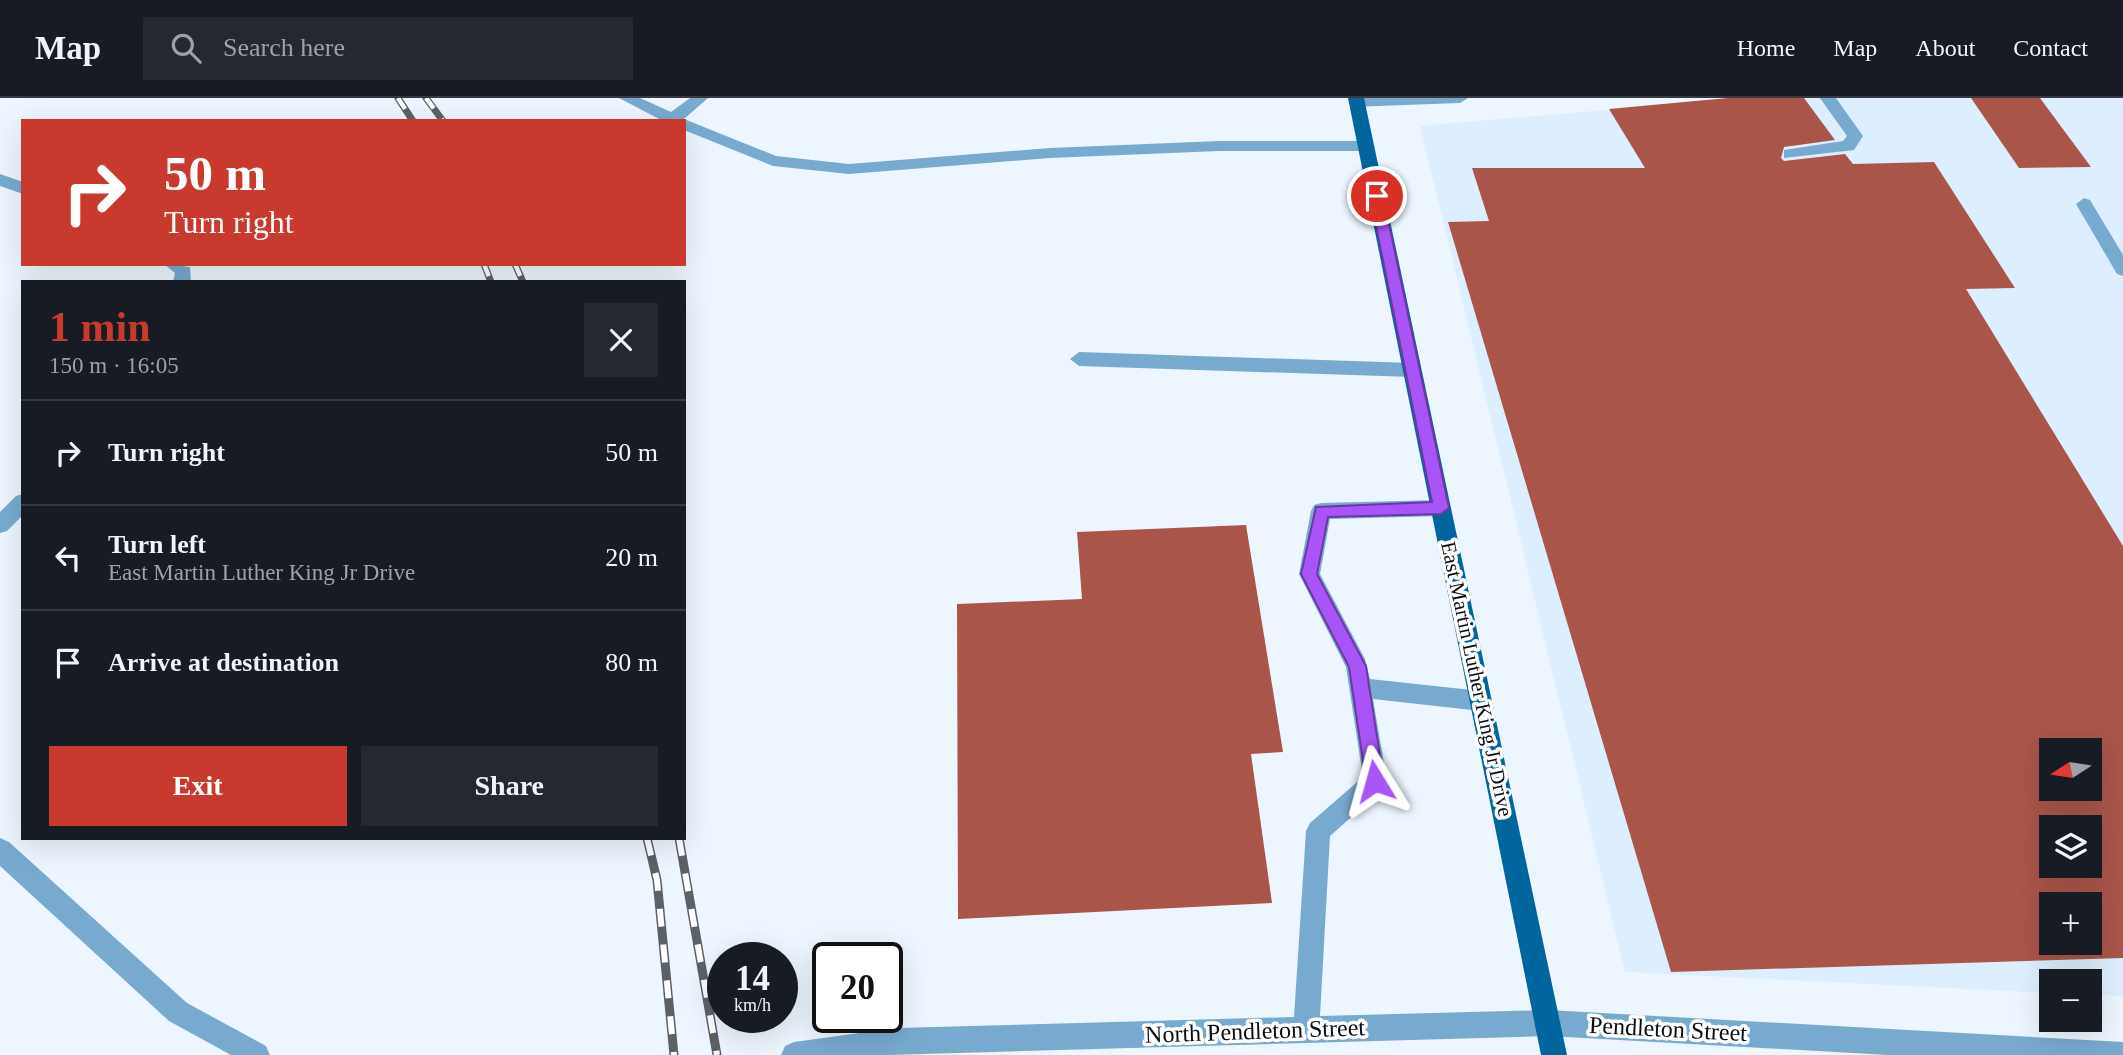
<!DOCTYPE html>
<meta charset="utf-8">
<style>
:root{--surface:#171b24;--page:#242831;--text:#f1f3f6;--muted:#9ea1a6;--line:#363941;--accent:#c73a2d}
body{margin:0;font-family:"Times New Roman",serif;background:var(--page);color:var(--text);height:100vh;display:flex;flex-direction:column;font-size:26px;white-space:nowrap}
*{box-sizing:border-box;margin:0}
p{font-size:23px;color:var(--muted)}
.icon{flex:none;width:38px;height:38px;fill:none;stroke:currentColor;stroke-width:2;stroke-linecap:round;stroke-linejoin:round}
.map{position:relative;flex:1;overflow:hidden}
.details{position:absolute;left:21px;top:182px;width:665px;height:560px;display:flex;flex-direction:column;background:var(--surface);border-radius:0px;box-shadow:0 7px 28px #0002}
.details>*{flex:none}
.top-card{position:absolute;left:21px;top:21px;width:665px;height:147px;border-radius:0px;box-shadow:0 7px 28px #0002;background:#c73a2d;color:#fff;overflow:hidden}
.needle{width:46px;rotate:258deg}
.buttons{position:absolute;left:2039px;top:640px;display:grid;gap:14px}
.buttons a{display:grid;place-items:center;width:63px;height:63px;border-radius:0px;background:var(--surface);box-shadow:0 7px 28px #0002;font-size:35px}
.speed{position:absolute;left:707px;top:844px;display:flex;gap:14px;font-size:35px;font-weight:700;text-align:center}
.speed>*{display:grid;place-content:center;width:91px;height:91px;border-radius:50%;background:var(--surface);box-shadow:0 7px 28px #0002;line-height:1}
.speed small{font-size:18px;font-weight:400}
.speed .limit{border:4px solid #111;border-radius:10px;background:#fff;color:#111}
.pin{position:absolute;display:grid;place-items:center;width:60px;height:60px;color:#fff;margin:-30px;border:4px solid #fff;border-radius:50%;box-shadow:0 2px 7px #0007}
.me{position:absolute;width:77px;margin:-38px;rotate:352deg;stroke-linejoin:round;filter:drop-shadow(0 0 5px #0008)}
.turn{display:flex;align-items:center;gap:24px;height:147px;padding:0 28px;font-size:32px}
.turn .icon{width:91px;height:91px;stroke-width:2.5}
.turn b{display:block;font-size:49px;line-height:60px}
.round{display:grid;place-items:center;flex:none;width:74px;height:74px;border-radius:0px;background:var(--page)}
.headline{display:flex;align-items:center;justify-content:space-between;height:119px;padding:0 28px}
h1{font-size:42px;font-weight:800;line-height:52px;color:var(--accent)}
.action{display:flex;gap:14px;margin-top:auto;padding:14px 28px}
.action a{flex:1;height:80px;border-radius:0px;background:var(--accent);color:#fff;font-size:28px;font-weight:800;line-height:80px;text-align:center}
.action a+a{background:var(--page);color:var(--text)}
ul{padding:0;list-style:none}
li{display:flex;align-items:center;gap:21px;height:105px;padding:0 28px;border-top:2px solid var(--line)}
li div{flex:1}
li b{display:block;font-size:26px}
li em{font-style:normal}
header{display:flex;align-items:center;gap:42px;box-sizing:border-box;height:98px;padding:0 35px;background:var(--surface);border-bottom:2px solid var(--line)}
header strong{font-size:33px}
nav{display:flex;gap:38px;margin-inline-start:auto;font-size:24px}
.search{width:490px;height:63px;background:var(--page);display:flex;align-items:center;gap:18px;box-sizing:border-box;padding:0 24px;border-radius:0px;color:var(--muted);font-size:26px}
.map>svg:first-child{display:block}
.built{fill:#ddeffe;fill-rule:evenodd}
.building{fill:#a9554a;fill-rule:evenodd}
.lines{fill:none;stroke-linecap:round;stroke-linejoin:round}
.minor{fill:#78aad0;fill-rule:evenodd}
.major{fill:#00669d;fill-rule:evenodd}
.rail-far1-casing{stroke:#5b6167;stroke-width:7}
.rail-casing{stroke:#5b6167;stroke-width:9}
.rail-far1{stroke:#fff;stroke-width:4.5;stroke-dasharray:13;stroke-linecap:butt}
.rail{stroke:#fff;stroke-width:6;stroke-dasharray:18;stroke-linecap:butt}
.route{fill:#a855f7;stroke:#6d37a1;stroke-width:2}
.labels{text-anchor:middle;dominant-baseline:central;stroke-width:7;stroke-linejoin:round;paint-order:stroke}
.street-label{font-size:21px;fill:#080d11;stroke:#fff}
.near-street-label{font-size:24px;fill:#080d11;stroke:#fff}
</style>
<header>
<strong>Map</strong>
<div class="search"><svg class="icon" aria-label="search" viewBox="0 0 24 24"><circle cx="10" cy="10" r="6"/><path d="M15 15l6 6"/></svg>Search here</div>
<nav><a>Home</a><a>Map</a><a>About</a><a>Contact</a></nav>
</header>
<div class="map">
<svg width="2123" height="957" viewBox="0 0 2123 957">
<rect width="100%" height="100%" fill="#edf6fe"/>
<!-- built -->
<path class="built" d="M 1742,0 L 2123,0 L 2123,898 L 2090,896 L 2090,884 L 2051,884 L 2051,895 L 1625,874 L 1420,28 ZM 2051,653 L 2090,653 L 2090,691 L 2051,691 ZM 2051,730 L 2090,730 L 2090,768 L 2051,768 ZM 2051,807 L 2090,807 L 2090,845 L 2051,845 Z"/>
<!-- building -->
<path class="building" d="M 1728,0 L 1804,0 L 1835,42 L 1784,49 L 1781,60 L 1784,63 L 1845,56 L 1853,66 L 1934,64 L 2015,190 L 1966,191 L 2123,448 L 2123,860 L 1671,874 L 1448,124 L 1489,123 L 1472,70 L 1645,70 L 1609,11 ZM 2051,653 L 2090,653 L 2090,691 L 2051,691 ZM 2051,730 L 2090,730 L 2090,768 L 2051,768 ZM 2051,807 L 2090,807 L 2090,845 L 2051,845 Z
M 1971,0 L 2040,0 L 2091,69 L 2019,70 Z
M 1246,427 L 1283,654 L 1251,656 L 1272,805 L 958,821 L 957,506 L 1082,501 L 1077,434 Z"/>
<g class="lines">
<!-- minor -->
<path class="minor" d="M 619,0 L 640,0 L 671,14 L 690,0 L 708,0 L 684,21 L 776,58 L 849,66 L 1050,50 L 1219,43 L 1366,43 L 1374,48 L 1366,53 L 1219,53 L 1050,60 L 849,76 L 773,68 L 684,32 L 684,23 L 663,23 Z
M 1357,0 L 1468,0 L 1460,5 L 1351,9 L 1349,5 Z
M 1820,0 L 1836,0 L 1863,38 L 1854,52 L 1784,60 L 1784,52 L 1843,43 L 1847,38 Z
M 0,76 L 23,84 L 23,96 L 0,88 Z
M 2084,100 L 2090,102 L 2123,157 L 2123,178 L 2117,176 L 2076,106 Z
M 164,166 L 190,169 L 191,184 L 173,184 L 175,175 Z
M 1079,254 L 1412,265 L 1421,272 L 1412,279 L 1079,268 L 1070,261 Z
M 23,396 L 23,417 L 7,433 L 0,435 L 0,414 L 16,398 Z
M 1441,402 L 1448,404 L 1451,410 L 1448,416 L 1441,418 L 1330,421 L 1320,476 L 1365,561 L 1370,581 L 1481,593 L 1489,596 L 1492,603 L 1489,610 L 1481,613 L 1373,601 L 1387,683 L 1383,691 L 1330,738 L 1320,918 L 1548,912 L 2123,944 L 2123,957 L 1888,957 L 1548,938 L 889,957 L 781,957 L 785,948 L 794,944 L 896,930 L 1294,919 L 1306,733 L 1310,725 L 1363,679 L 1346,569 L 1299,476 L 1311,413 L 1314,407 L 1321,405 Z
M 0,740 L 9,744 L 187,905 L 266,948 L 270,957 L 231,957 L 169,923 L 0,768 Z"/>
<!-- major -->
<path class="major" d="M 1348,0 L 1364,0 L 1567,957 L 1541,957 Z"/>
<!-- rail-far1 casing -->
<g class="rail-far1-casing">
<path id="rail-far1" d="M 398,0 L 413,23
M 426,0 L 443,23
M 484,166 L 491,184
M 515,166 L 523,184"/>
</g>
<!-- rail casing -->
<g class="rail-casing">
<path id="rail" d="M 647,740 L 657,782 L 674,957
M 679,740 L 717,957"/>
</g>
<!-- rail-far1 -->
<use href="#rail-far1" class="rail-far1"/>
<!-- rail -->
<use href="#rail" class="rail"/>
</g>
<!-- route -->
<path class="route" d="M 1377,93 L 1383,98 L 1449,410 L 1441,416 L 1328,419 L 1317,476 L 1366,568 L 1384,683 L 1381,689 L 1375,691 L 1369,689 L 1366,683 L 1349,569 L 1301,476 L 1316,409 L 1432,404 L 1370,98 Z"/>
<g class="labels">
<!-- street labels -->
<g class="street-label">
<text transform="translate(1477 581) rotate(78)">East Martin Luther King Jr Drive</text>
</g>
<!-- near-street labels -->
<g class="near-street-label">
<text transform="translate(1668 931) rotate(3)">Pendleton Street</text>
<text transform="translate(1255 933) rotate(-2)">North Pendleton Street</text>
</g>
</g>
</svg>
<div class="buttons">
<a><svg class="needle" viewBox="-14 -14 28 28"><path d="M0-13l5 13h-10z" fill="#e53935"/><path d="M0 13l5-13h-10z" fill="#9ea1a6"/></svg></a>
<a><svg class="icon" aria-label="layers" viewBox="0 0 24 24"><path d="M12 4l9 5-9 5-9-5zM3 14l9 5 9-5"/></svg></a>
<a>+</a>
<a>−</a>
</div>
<div class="speed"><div>14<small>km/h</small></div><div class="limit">20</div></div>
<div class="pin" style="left:1377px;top:98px;background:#d93025"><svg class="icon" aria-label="arrive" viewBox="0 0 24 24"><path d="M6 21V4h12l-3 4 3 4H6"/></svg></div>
<svg class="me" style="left:1375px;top:683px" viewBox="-20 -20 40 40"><path d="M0-17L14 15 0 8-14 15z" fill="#a855f7" stroke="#fff" stroke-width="4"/></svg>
<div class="top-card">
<div class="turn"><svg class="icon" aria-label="right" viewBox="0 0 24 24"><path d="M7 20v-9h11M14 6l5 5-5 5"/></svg><div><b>50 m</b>Turn right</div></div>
</div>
<section class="details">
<div class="headline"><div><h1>1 min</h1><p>150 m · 16:05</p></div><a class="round"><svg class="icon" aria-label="close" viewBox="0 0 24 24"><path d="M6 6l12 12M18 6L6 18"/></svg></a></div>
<ul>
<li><svg class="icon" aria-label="right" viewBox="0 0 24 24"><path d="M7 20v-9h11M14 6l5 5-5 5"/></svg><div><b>Turn right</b></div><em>50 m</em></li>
<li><svg class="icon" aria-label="left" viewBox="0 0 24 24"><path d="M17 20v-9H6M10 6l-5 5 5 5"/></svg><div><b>Turn left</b><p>East Martin Luther King Jr Drive</p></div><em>20 m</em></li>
<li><svg class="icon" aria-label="arrive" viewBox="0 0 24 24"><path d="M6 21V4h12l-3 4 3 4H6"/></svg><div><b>Arrive at destination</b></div><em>80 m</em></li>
</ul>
<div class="action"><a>Exit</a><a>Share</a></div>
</section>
</div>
